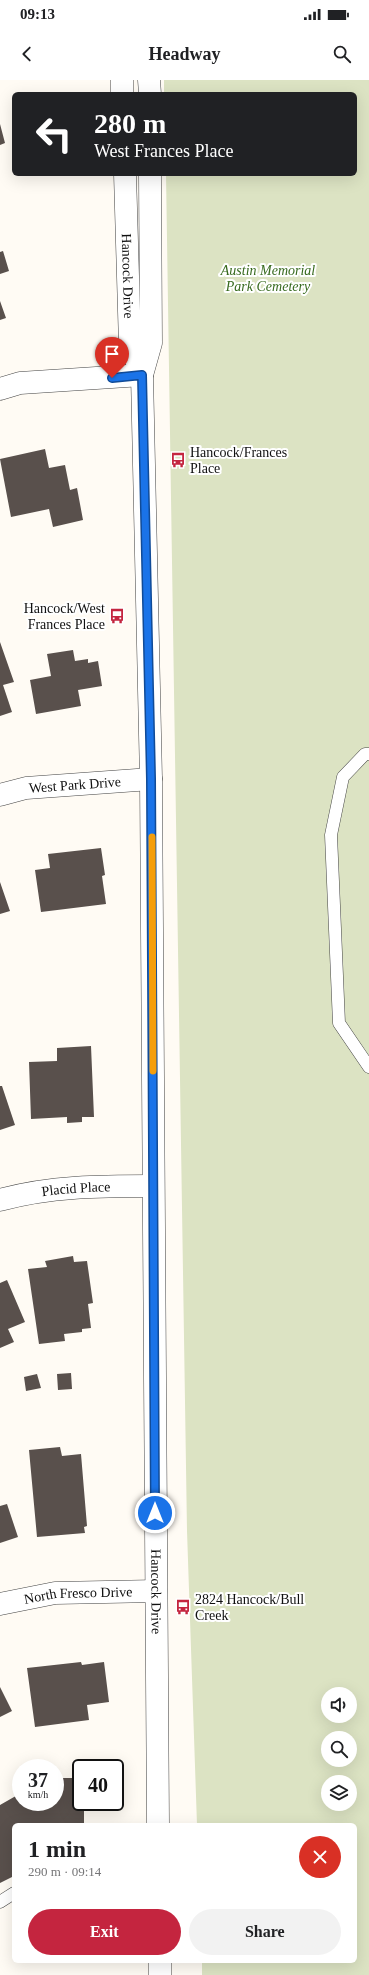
<!DOCTYPE html>
<meta charset="utf-8">
<style>
:root{--surface:#fff;--page:#f2f2f2;--text:#202124;--muted:#757577;--accent:#c4253f}
body{margin:0;font-family:"Times New Roman",serif;background:var(--page);color:var(--text);height:100vh;display:flex;flex-direction:column;font-size:15px;white-space:nowrap}
*{box-sizing:border-box;margin:0}
p{font-size:13px;color:var(--muted)}
.icon{flex:none;width:22px;height:22px;fill:none;stroke:currentColor;stroke-width:2;stroke-linecap:round;stroke-linejoin:round}
.map{position:relative;flex:1;overflow:hidden}
.details{position:absolute;left:12px;top:1743px;width:345px;height:140px;display:flex;flex-direction:column;background:var(--surface);border-radius:6px;box-shadow:0 4px 16px #0002}
.details>*{flex:none}
.banner{position:absolute;left:12px;top:12px;width:345px;height:84px;border-radius:6px;box-shadow:0 4px 16px #0002;background:#202124;color:#fff;overflow:hidden}
.buttons{position:absolute;left:321px;top:1607px;display:grid;gap:8px}
.buttons a{display:grid;place-items:center;width:36px;height:36px;border-radius:50%;background:var(--surface);box-shadow:0 4px 16px #0002;font-size:20px}
.speed{position:absolute;left:12px;top:1679px;display:flex;gap:8px;font-size:20px;font-weight:700;text-align:center}
.speed>*{display:grid;place-content:center;width:52px;height:52px;border-radius:50%;background:var(--surface);box-shadow:0 4px 16px #0002;line-height:1}
.speed small{font-size:10px;font-weight:400}
.speed .limit{border:2px solid #111;border-radius:6px;background:#fff;color:#111}
.pin{position:absolute;display:grid;place-items:center;width:34px;height:34px;color:#fff;margin:-41px -17px;border-radius:50% 50% 50% 0;rotate:-45deg;box-shadow:0 0 4px #0007}
.pin .icon{rotate:45deg}
.me{position:absolute;width:44px;margin:-22px;rotate:0deg;stroke-linejoin:round;filter:drop-shadow(0 0 3px #0008)}
.turn{display:flex;align-items:center;gap:14px;height:84px;padding:0 16px;font-size:18px}
.turn .icon{width:52px;height:52px;stroke-width:2.5}
.turn b{display:block;font-size:28px;line-height:34px}
.round{display:grid;place-items:center;flex:none;width:42px;height:42px;border-radius:21px;background:var(--page)}
.headline{display:flex;align-items:center;justify-content:space-between;height:68px;padding:0 16px}
h1{font-size:24px;font-weight:700;line-height:30px}
.button{display:flex;gap:8px;margin-top:auto;padding:8px 16px}
.button a{flex:1;height:46px;border-radius:24px;background:var(--accent);color:#fff;font-size:16px;font-weight:700;line-height:46px;text-align:center}
.button a+a{background:var(--page);color:var(--text)}
.status{display:flex;justify-content:space-between;align-items:center;height:28px;padding:0 20px;background:var(--surface);direction:ltr}
.status svg{height:11px;fill:currentColor}
header{display:flex;justify-content:space-between;align-items:center;height:52px;padding:0 16px;background:var(--surface);font-size:18px;font-weight:700}
.map>svg:first-child{display:block}
.cemetery{fill:#dce3c3;fill-rule:evenodd}
.building{fill:#59504c}
.lines{fill:none;stroke-linecap:round;stroke-linejoin:round}
.service-casing{stroke:#434343;stroke-width:13}
.minor-casing{stroke:#434343;stroke-width:23}
.tertiary-casing{stroke:#434343;stroke-width:23}
.service{stroke:#fff;stroke-width:12}
.minor{stroke:#fff;stroke-width:22}
.tertiary{stroke:#fff;stroke-width:22}
.route-casing{stroke:#114b97;stroke-width:10}
.route{stroke:#1a73e8;stroke-width:7}
.slow{stroke:#f59e0b;stroke-width:7}
.labels{text-anchor:middle;dominant-baseline:central;stroke-width:4;stroke-linejoin:round;paint-order:stroke}
.park-label{font-size:14px;font-style:italic;fill:#376a1e;stroke:#fff}
.street-label{font-size:14px;fill:#101010;stroke:#fff}
.poi-label{font-size:14px;fill:#101010;stroke:#fff;text-anchor:start}
</style>
<div class="status"><b>09:13</b><svg viewBox="0 0 49 12"><path d="M0 12V9h3v3zM5 12V6h3v6zM10 12V3h3v9zM15 12V0h3v12zM26 1h20v11H26zM47 4h2v5h-2z"/></svg></div>
<header><svg class="icon" aria-label="back" viewBox="0 0 24 24"><path d="M15 5l-7 7 7 7"/></svg>Headway<svg class="icon" aria-label="search" viewBox="0 0 24 24"><circle cx="10" cy="10" r="6"/><path d="M15 15l6 6"/></svg></header>
<div class="map">
<svg width="369" height="1895" viewBox="0 0 369 1895">
<rect width="100%" height="100%" fill="#fffbf4"/>
<!-- cemetery -->
<path class="cemetery" d="M 164,0 L 369,0 L 369,1895 L 202,1895 L 202,1881 L 355,1881 L 355,1745 L 197,1745 L 187,1451 L 166,94 L 355,94 L 355,14 L 164,14 ZM 328,1614 L 350,1614 L 350,1636 L 328,1636 ZM 328,1658 L 350,1658 L 350,1680 L 328,1680 ZM 328,1702 L 350,1702 L 350,1724 L 328,1724 Z"/>
<!-- building -->
<path class="building" d="M 0,44 L 5,63 L 0,65 Z
M 3,171 L 9,191 L 0,194 L 0,172 Z
M 0,221 L 6,238 L 0,240 Z
M 45,369 L 49,388 L 65,385 L 70,410 L 77,408 L 83,440 L 53,447 L 49,429 L 11,437 L 0,379 Z
M 0,562 L 14,602 L 3,605 L 12,632 L 0,636 Z
M 73,570 L 75,581 L 88,579 L 88,583 L 98,581 L 102,606 L 78,610 L 81,626 L 36,634 L 30,600 L 51,596 L 47,574 Z
M 101,768 L 105,795 L 102,796 L 106,824 L 41,832 L 35,790 L 50,788 L 48,774 Z
M 0,802 L 10,831 L 0,834 Z
M 91,966 L 94,1037 L 82,1037 L 82,1042 L 67,1043 L 67,1037 L 31,1039 L 29,982 L 57,981 L 57,968 Z
M 0,1006 L 2,1006 L 15,1045 L 0,1050 Z
M 73,1176 L 74,1182 L 87,1181 L 93,1223 L 88,1224 L 91,1248 L 82,1249 L 82,1252 L 64,1254 L 65,1261 L 39,1264 L 28,1189 L 47,1187 L 45,1181 Z
M 7,1200 L 25,1242 L 8,1249 L 14,1262 L 0,1268 L 0,1203 Z
M 71,1293 L 72,1309 L 58,1310 L 57,1294 Z
M 37,1294 L 41,1308 L 26,1311 L 24,1297 Z
M 60,1367 L 62,1376 L 81,1374 L 87,1446 L 84,1447 L 85,1453 L 37,1457 L 29,1370 Z
M 7,1424 L 18,1457 L 0,1463 L 0,1426 Z
M 81,1582 L 82,1585 L 104,1582 L 109,1622 L 87,1625 L 89,1640 L 35,1647 L 27,1588 Z
M 0,1607 L 12,1631 L 0,1637 Z
M 55,1698 L 81,1698 L 81,1722 L 84,1722 L 84,1745 L 14,1745 L 14,1796 L 0,1803 L 0,1725 L 21,1713 L 21,1722 L 55,1722 Z"/>
<g class="lines">
<!-- service casing -->
<g class="service-casing">
<path id="service" d="M 369,674 L 365,674 L 343,697 L 331,755 L 339,943 L 369,987
M 0,1822 L 14,1813"/>
</g>
<!-- minor casing -->
<g class="minor-casing">
<g id="minor">
<path d="M 0,309 L 20,303 L 142,295"/>
<path id="s1" d="M 0,715 L 26,708 L 151,699"/>
<path id="s2" d="M 0,1120 C 50,1106 102,1106 153,1106"/>
<path id="s3" d="M 0,1524 L 55,1513 L 156,1511"/>
</g>
</g>
<!-- tertiary casing -->
<g class="tertiary-casing">
<g id="tertiary">
<path d="M 122,0 L 122,14"/>
<path d="M 149,0 L 150,14"/>
<path id="s4" d="M 125,94 L 130,265 L 142,295"/>
<path id="s5" d="M 150,94 L 151,263 L 142,295 L 151,699 L 158,1745"/>
<path d="M 160,1881 L 160,1895"/>
</g>
</g>
<!-- service -->
<use href="#service" class="service"/>
<!-- minor -->
<use href="#minor" class="minor"/>
<!-- tertiary -->
<use href="#tertiary" class="tertiary"/>
</g>
<g class="lines">
<!-- route casing -->
<g class="route-casing">
<path id="route" d="M 112,298 L 142,295 L 151,699 L 155,1433"/>
</g>
<!-- route -->
<use href="#route" class="route"/>
<!-- slow -->
<path class="slow" d="M 152,757 L 153,991"/>
</g>
<!-- icons -->
<defs>
<g id="bus-bare" transform="scale(1.2)"><path d="M-5-6H5V4H4V6H2V4H-2V6H-4V4H-5ZM-3.5-4V0h7V-4ZM-3.5 1.2v1.5H-2V1.2ZM2 1.2v1.5H3.5V1.2Z" fill="#c4253f" stroke="#fff" stroke-width="2.5" paint-order="stroke"/></g>
</defs>
<g fill-rule="evenodd">
<use href="#bus-bare" x="178" y="380"/>
<use href="#bus-bare" x="117" y="536"/>
<use href="#bus-bare" x="183" y="1527"/>
</g>
<g class="labels">
<!-- park labels -->
<g class="park-label">
<text x="268" y="190">Austin Memorial<tspan x="268" dy="16">Park Cemetery</tspan></text>
</g>
<!-- street labels -->
<g class="street-label">
<text stroke="none"><textPath href="#s4" startOffset="102">Hancock Drive</textPath></text>
<text stroke="none"><textPath href="#s1" startOffset="76">West Park Drive</textPath></text>
<text stroke="none"><textPath href="#s2" startOffset="77">Placid Place</textPath></text>
<text stroke="none"><textPath href="#s5" startOffset="1419">Hancock Drive</textPath></text>
<text stroke="none"><textPath href="#s3" startOffset="79">North Fresco Drive</textPath></text>
</g>
<!-- poi labels -->
<g class="poi-label">
<text x="190" y="372">Hancock/Frances<tspan x="190" dy="16">Place</tspan></text>
<text x="105" y="528" text-anchor="end">Hancock/West<tspan x="105" dy="16">Frances Place</tspan></text>
<text x="195" y="1519">2824 Hancock/Bull<tspan x="195" dy="16">Creek</tspan></text>
</g>
</g>
</svg>
<div class="buttons">
<a><svg class="icon" aria-label="sound" viewBox="0 0 24 24"><path d="M4 9h4l5-4v14l-5-4H4zM17 9q2 3 0 6"/></svg></a>
<a><svg class="icon" aria-label="search" viewBox="0 0 24 24"><circle cx="10" cy="10" r="6"/><path d="M15 15l6 6"/></svg></a>
<a><svg class="icon" aria-label="layers" viewBox="0 0 24 24"><path d="M12 4l9 5-9 5-9-5zM3 14l9 5 9-5"/></svg></a>
</div>
<div class="speed"><div>37<small>km/h</small></div><div class="limit">40</div></div>
<div class="pin" style="left:112px;top:298px;background:#d93025"><svg class="icon" aria-label="arrive" viewBox="0 0 24 24"><path d="M6 21V4h12l-3 4 3 4H6"/></svg></div>
<svg class="me" style="left:155px;top:1433px" viewBox="-20 -20 40 40"><circle r="17" fill="#1a73e8" stroke="#fff" stroke-width="3"/><path d="M0-11L8 9 0 5-8 9z" fill="#fff"/></svg>
<div class="banner">
<div class="turn"><svg class="icon" aria-label="left" viewBox="0 0 24 24"><path d="M17 20v-9H6M10 6l-5 5 5 5"/></svg><div><b>280 m</b>West Frances Place</div></div>
</div>
<section class="details">
<div class="headline"><div><h1>1 min</h1><p>290 m · 09:14</p></div><a class="round" style="background:#d93025;color:#fff"><svg class="icon" aria-label="close" viewBox="0 0 24 24"><path d="M6 6l12 12M18 6L6 18"/></svg></a></div>
<div class="button"><a>Exit</a><a>Share</a></div>
</section>
</div>
